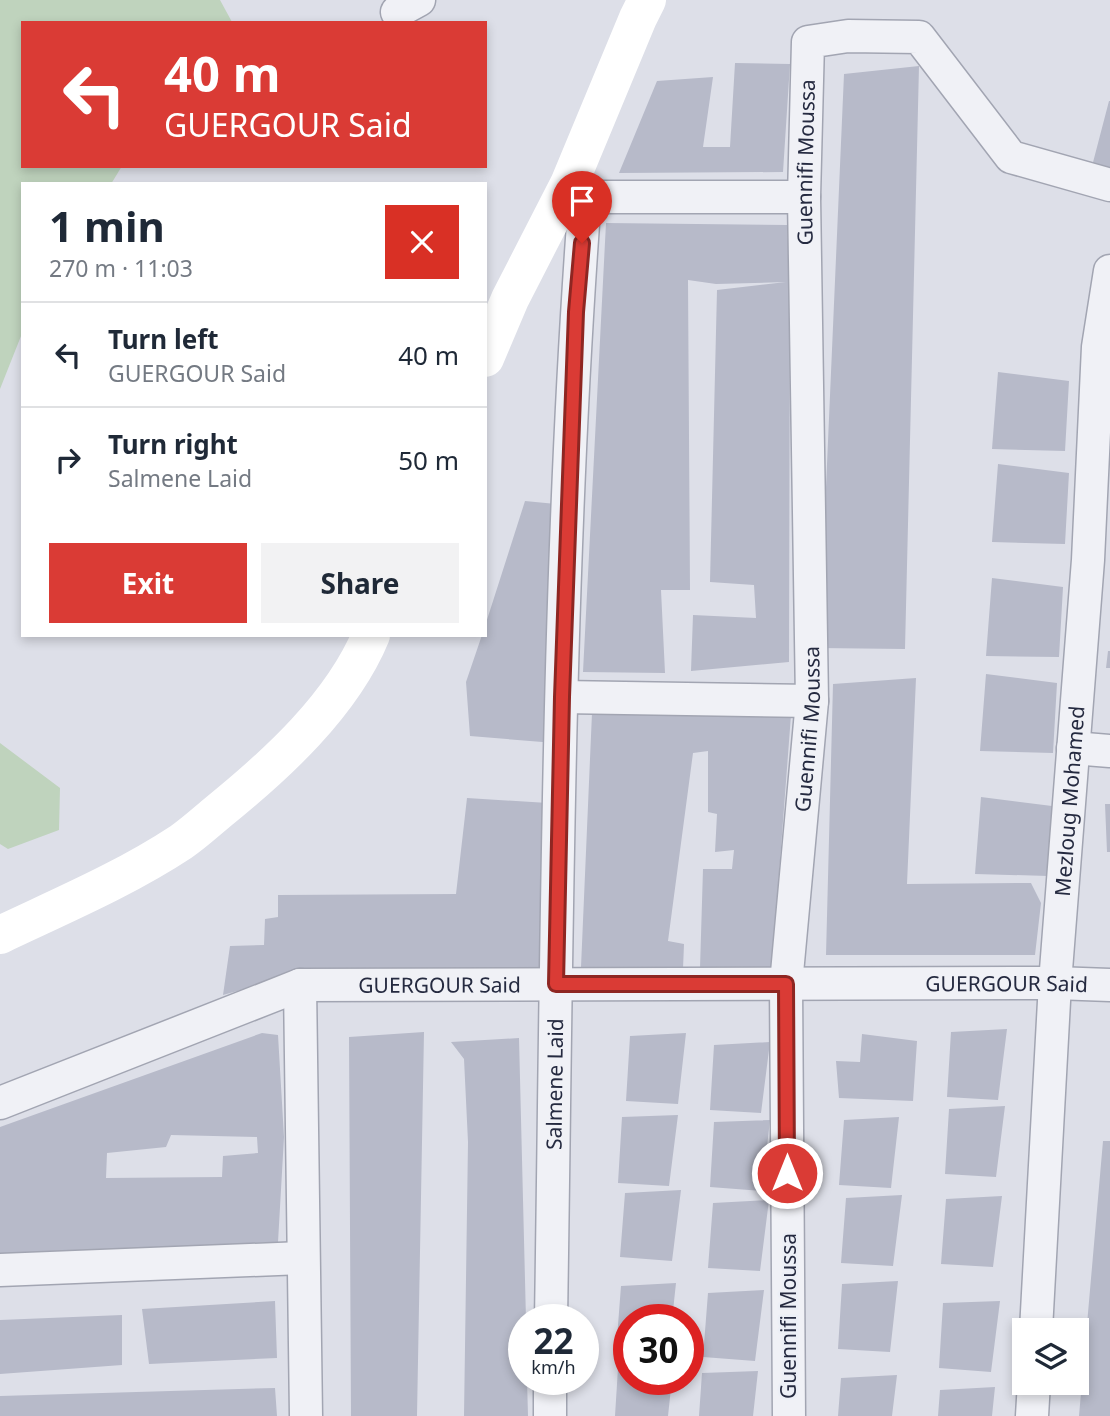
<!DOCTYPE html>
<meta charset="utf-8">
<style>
:root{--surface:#fff;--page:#f2f2f3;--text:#1f2937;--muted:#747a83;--line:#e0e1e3;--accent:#da3b35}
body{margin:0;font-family:"Noto Sans",sans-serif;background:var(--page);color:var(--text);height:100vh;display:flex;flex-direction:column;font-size:26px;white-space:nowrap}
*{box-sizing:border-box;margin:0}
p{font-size:23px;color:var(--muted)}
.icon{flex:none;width:38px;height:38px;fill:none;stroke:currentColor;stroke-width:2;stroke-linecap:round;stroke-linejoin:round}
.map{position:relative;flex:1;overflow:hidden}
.sheet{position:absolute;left:21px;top:182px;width:466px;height:455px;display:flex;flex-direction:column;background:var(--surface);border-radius:0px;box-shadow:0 4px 10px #0003}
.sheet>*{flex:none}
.guide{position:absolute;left:21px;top:21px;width:466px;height:147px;border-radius:0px;box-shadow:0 4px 10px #0003;background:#da3b35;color:#fff;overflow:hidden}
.fabs{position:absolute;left:1012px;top:1318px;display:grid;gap:14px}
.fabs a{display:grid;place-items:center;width:77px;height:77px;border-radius:0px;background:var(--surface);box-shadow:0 4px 10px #0003;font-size:35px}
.speed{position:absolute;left:508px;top:1304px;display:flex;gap:14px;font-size:35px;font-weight:700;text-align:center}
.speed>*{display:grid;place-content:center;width:91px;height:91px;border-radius:50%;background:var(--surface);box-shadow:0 4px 10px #0003;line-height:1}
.speed small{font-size:18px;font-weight:400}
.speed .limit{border:10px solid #d22;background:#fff;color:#111}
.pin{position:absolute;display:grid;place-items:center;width:60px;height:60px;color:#fff;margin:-72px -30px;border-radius:50% 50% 50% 0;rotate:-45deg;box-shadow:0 0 7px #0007}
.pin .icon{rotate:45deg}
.me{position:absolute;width:77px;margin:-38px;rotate:0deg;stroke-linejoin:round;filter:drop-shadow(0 0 5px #0008)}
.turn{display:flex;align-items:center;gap:24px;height:147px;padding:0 28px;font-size:32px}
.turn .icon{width:91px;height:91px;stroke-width:2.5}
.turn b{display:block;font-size:49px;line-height:60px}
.round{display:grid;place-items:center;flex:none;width:74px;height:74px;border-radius:0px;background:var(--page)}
.overview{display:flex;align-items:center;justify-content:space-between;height:119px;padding:0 28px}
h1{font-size:42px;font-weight:700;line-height:52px}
.action{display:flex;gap:14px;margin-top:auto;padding:14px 28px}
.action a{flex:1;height:80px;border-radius:0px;background:var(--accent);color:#fff;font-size:28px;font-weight:700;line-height:80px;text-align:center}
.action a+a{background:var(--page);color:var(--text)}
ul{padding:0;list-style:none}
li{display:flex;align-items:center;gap:21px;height:105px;padding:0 28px;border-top:2px solid var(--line)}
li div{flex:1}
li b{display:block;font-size:26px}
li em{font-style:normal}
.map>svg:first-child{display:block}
.green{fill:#bfd3bd}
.building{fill:#b7bac9;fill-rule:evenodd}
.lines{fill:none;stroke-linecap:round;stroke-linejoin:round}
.street-casing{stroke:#a2a5b2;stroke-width:35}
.street{stroke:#f0f1f6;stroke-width:32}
.secondary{stroke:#fff;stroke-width:38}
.route-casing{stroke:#8e2622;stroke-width:18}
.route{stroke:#da3b35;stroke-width:12}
.labels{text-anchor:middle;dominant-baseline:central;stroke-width:5;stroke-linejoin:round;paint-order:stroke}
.street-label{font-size:21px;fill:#252a40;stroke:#eceff6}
</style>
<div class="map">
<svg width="1110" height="1416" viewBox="0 0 1110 1416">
<rect width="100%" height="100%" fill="#dddfe8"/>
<!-- green -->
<path class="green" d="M 0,0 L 220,0 L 232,22 L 23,23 L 23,166 L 122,166 L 111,184 L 23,184 L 23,331 L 0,389 Z
M 0,743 L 60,788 L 59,830 L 8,849 L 0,844 Z"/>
<!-- building -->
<path class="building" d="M 735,63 L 790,64 L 783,172 L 619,173 L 657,81 L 713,77 L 703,147 L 730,147 Z
M 919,66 L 905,649 L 819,648 L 844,74 Z
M 1109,101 L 1110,101 L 1110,176 L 1091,170 Z
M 606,223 L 787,225 L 790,281 L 789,662 L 691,671 L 693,615 L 756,618 L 754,585 L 710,582 L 717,290 L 786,282 L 716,284 L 688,280 L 690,590 L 661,590 L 665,673 L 583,672 Z
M 998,372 L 1069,381 L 1065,451 L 992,449 Z
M 998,464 L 1069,473 L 1065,544 L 992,542 Z
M 525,501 L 556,504 L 555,743 L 470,736 L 466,682 L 482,635 L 485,635 L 485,626 Z
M 992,578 L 1063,587 L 1059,657 L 986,656 Z
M 1108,651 L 1110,651 L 1110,668 L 1106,668 Z
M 986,674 L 1057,683 L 1053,753 L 980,751 Z
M 916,678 L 907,884 L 1031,883 L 1041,903 L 1035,955 L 826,955 L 833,684 Z
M 592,713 L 791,715 L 772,967 L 700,968 L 703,869 L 732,869 L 734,850 L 715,852 L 717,814 L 708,812 L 708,751 L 693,753 L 668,941 L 684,944 L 683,969 L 581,967 Z
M 981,797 L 1052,806 L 1048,876 L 975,874 Z
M 467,798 L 548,803 L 543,975 L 277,980 L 223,995 L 230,946 L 264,945 L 265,919 L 278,917 L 278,895 L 456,894 Z
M 1105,804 L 1110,804 L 1110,852 L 1107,852 Z
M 1007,1029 L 998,1100 L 947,1097 L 951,1032 Z
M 424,1032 L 417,1416 L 351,1416 L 349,1037 Z
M 262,1033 L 278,1035 L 284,1137 L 278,1242 L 0,1255 L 0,1127 ZM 171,1135 L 257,1137 L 258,1153 L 223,1156 L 222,1177 L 106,1178 L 107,1153 L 166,1147 Z
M 686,1033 L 678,1104 L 626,1101 L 630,1036 Z
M 862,1034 L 917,1041 L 913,1101 L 839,1098 L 836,1061 L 860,1062 Z
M 519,1038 L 526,1320 L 523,1320 L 523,1379 L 527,1379 L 528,1416 L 464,1416 L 468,1142 L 464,1059 L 451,1042 Z
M 770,1042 L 761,1113 L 710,1110 L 714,1045 Z
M 1005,1106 L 996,1177 L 945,1174 L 949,1109 Z
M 678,1115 L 669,1186 L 618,1183 L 622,1117 Z
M 899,1117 L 891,1188 L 839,1185 L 844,1120 Z
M 770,1120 L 762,1191 L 710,1187 L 714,1122 Z
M 1103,1141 L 1110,1141 L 1110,1416 L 1079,1416 Z
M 681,1190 L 672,1261 L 620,1257 L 625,1193 Z
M 902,1195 L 893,1266 L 841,1263 L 846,1198 Z
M 1002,1196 L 993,1267 L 941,1264 L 946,1199 Z
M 769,1200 L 760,1271 L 708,1268 L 713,1203 Z
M 898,1281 L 890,1352 L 838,1349 L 842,1284 Z
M 676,1283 L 672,1320 L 628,1320 L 628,1352 L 616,1351 L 621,1286 Z
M 764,1290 L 755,1361 L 703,1357 L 708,1293 Z
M 275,1301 L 277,1358 L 149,1364 L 142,1309 Z
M 1000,1301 L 991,1372 L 939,1368 L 943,1303 Z
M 122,1315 L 122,1365 L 0,1374 L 0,1320 Z
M 628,1367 L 628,1379 L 672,1379 L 668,1416 L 615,1416 L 618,1368 Z
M 758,1371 L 753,1416 L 699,1416 L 702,1373 Z
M 897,1375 L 892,1416 L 838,1416 L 841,1378 Z
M 995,1387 L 992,1416 L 938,1416 L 940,1390 Z
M 275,1388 L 277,1416 L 0,1416 L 0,1396 Z"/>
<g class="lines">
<!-- street casing -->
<g class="street-casing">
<g id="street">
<path d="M 397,12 L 419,0"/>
<path d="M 585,197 L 804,197"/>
<path d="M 562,697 L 812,701"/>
<path d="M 1073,748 L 1110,751"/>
<path d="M 300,985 L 306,1416"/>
<path id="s1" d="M 0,1103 L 300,985 L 1055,983 L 1110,985"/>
<path d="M 0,1270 L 302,1258"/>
<path id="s2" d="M 551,1320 C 557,945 557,570 585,197"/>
<path id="s3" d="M 1036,1330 L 1055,983 L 1088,560 L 1098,347 L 1110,271"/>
<path d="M 550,1416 L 550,1379"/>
<path id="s4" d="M 789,1416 L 786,984 L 812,701 L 804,197 L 808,42 L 848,36 L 919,37 L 1011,157 L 1110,185"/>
<path d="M 1032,1416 L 1034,1382"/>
</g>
</g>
<!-- street -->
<use href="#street" class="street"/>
<!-- secondary -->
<path class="secondary" d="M 485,358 L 510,299 L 569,184 L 638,18 L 647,0
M 0,935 C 61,906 125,879 181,842 C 194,833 206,822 218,812 C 276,765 342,705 371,635"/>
</g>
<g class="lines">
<!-- route casing -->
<g class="route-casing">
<path id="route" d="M 582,243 L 576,312 L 562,697 L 556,984 L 786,984 L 787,1173"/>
</g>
<!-- route -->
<use href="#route" class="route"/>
</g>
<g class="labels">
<!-- street labels -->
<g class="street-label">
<text stroke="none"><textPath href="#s4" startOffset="1255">Guennifi Moussa</textPath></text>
<text stroke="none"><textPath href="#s4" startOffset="688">Guennifi Moussa</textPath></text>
<text stroke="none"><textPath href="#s3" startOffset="530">Mezloug Mohamed</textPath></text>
<text stroke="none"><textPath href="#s1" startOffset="462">GUERGOUR Said</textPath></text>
<text stroke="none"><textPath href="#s1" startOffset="1029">GUERGOUR Said</textPath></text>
<text stroke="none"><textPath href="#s2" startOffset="236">Salmene Laid</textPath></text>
<text transform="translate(788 1316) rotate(-90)">Guennifi Moussa</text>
</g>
</g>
</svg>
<div class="fabs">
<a><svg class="icon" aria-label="layers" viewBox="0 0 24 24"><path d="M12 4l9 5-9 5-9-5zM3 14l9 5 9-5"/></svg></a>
</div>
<div class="speed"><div>22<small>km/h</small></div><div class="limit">30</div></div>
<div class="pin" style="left:582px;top:243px;background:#d93025"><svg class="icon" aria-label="arrive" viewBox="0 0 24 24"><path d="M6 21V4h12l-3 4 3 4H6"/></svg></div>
<svg class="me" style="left:787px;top:1173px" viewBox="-20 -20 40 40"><circle r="17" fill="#da3b35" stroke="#fff" stroke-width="3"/><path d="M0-11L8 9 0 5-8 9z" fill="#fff"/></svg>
<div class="guide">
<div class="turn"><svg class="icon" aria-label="left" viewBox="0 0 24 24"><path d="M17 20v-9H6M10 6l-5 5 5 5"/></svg><div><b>40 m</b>GUERGOUR Said</div></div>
</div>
<section class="sheet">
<div class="overview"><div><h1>1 min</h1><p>270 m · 11:03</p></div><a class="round" style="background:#d93025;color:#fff"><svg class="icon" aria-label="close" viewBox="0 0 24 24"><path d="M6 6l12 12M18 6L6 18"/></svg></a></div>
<ul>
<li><svg class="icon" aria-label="left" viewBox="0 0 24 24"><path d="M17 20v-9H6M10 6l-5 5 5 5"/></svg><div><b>Turn left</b><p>GUERGOUR Said</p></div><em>40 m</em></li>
<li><svg class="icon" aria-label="right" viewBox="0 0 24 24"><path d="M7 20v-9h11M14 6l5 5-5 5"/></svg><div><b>Turn right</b><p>Salmene Laid</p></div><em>50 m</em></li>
</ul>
<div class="action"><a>Exit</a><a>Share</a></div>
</section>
</div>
